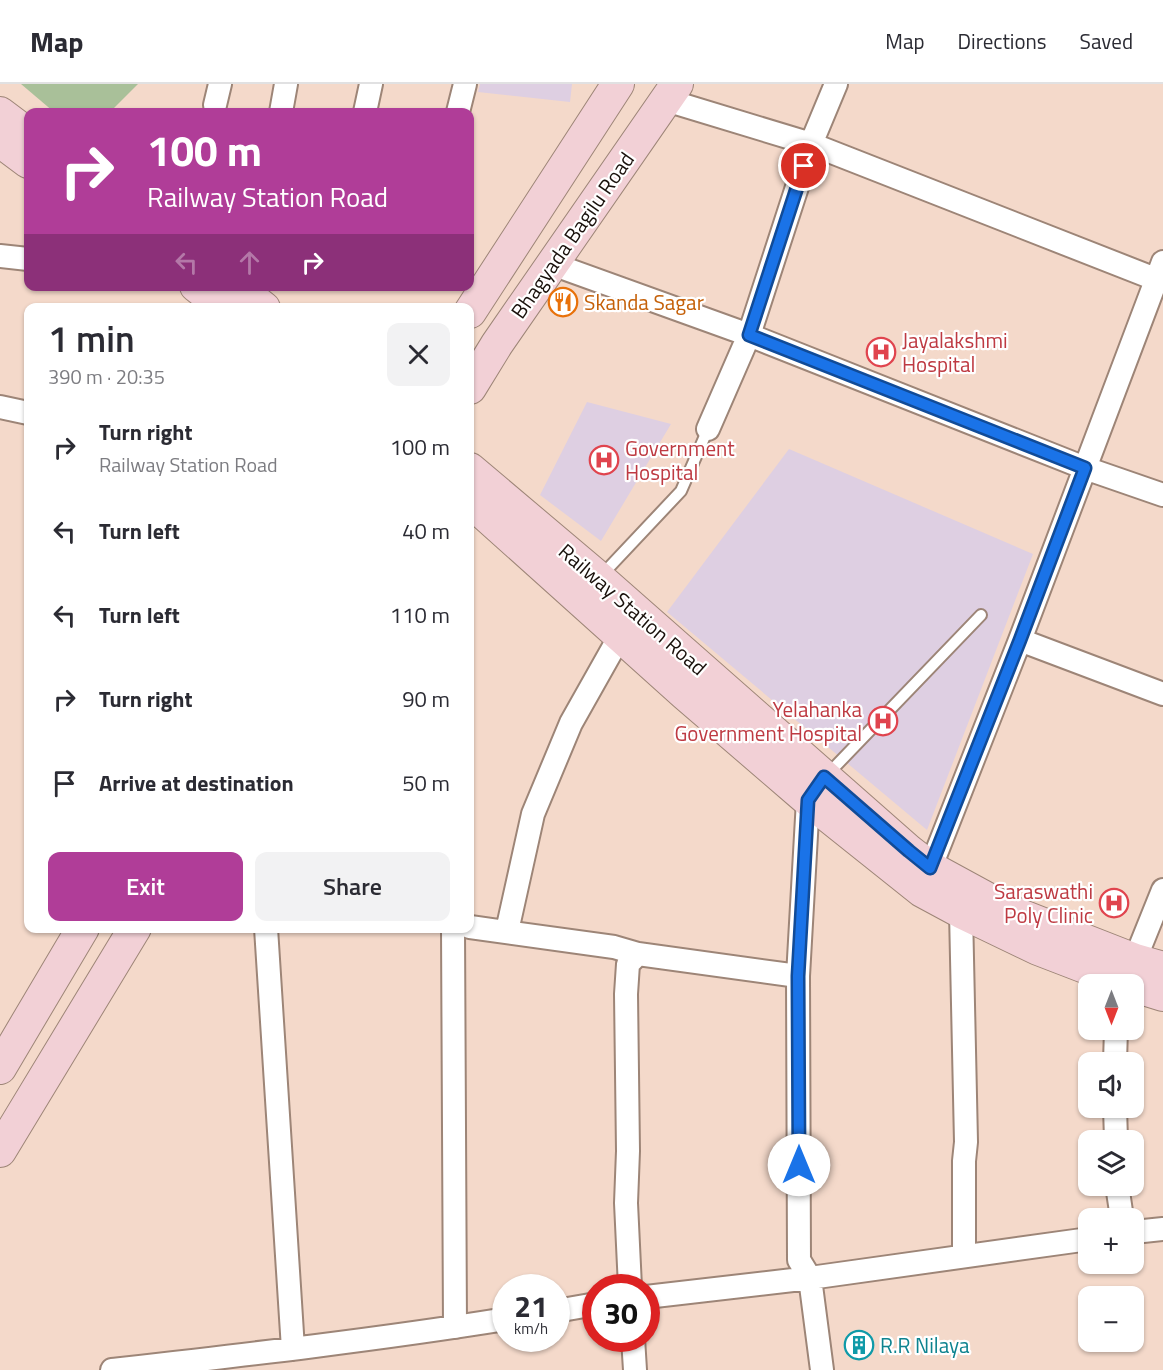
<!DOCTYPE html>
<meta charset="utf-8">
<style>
:root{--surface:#fff;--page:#f2f2f3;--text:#2b2b33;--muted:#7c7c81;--line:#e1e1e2;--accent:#b03d98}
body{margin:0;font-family:"Titillium Web",sans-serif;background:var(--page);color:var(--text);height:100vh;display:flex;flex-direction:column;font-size:22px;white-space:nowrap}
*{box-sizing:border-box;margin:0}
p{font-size:20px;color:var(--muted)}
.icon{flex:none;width:33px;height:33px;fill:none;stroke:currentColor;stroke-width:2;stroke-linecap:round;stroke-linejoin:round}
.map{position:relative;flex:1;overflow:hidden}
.panel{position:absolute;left:24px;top:219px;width:450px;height:630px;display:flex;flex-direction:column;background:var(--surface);border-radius:12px;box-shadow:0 2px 4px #0004}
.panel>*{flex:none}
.hud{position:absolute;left:24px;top:24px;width:450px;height:183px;border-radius:12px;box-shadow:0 2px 4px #0004;background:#b03d98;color:#fff;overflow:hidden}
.needle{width:39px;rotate:180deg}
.buttons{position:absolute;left:1078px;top:890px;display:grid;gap:12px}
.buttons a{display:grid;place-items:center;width:66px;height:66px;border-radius:12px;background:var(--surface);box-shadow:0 2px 4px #0004;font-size:30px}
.speed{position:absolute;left:492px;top:1190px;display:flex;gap:12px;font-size:30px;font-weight:700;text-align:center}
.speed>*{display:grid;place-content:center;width:78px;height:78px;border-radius:50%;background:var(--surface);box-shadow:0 2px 4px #0004;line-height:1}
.speed small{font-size:15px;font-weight:400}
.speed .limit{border:9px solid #d22;background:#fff;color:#111}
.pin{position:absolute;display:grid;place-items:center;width:51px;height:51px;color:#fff;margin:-26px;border:3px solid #fff;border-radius:50%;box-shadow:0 2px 6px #0007}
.me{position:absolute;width:66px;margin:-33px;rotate:0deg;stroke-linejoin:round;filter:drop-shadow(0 0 4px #0008)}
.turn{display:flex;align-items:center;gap:21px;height:126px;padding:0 24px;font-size:27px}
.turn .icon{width:78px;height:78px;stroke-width:2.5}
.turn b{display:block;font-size:42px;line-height:51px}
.lanes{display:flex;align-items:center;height:57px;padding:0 24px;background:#0003;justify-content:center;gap:30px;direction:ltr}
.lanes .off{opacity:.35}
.round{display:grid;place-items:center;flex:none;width:63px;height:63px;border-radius:12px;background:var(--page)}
.headline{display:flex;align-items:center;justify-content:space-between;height:102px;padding:0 24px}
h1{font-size:36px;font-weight:600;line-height:45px}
.cta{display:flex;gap:12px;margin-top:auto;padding:12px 24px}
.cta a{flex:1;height:69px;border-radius:12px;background:var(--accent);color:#fff;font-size:24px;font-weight:600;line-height:69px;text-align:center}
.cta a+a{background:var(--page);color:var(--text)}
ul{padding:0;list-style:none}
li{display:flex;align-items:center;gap:18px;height:84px;padding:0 24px}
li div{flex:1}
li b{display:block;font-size:22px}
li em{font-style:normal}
header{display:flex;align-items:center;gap:36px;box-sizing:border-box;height:84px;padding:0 30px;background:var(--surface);border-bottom:2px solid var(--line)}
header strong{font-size:28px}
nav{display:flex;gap:33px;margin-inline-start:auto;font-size:21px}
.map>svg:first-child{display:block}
.medical{fill:#decfe2}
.green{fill:#a9c099}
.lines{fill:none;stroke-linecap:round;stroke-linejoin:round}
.lane-casing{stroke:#9d8577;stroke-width:14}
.street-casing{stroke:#9d8577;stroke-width:26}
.secondary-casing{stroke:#9d8577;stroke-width:34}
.lane{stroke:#fff;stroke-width:10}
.street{stroke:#fff;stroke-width:22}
.secondary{stroke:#f2d0d6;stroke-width:32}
.route-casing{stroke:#114b97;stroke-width:15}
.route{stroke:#1a73e8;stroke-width:10}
.labels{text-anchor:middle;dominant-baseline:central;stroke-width:4.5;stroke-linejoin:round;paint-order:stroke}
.street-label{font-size:21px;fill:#19100b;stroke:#fff}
.food-label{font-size:21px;fill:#c56008;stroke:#fff;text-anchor:start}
.health-label{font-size:21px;fill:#be3a42;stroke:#fff;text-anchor:start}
.culture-label{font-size:21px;fill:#0d838f;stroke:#fff;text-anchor:start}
</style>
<header>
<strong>Map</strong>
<nav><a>Map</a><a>Directions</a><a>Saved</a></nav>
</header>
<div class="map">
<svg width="1163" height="1286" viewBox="0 0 1163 1286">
<rect width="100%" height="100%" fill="#f4d9ca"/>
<!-- medical -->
<path class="medical" d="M 480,0 L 572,0 L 570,18 L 478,8 Z
M 587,318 L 671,340 L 601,457 L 540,411 Z
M 789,365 L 1033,470 L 927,746 L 667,528 Z"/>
<!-- green -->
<path class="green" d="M 21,0 L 138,0 L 110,28 L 54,28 Z"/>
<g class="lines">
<!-- lane casing -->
<g class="lane-casing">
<path id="lane" d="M 600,493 L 681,407 L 708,345
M 827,691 L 981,531"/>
</g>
<!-- street casing -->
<g class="street-casing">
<path id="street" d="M 666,16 L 811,60 L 1163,198
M 215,21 L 220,0
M 281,28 L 286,0
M 365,28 L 371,0
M 458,28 L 465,0
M 0,172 L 28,175
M 552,180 L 749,251 L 1085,384 L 1163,411
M 0,323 L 28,329
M 708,345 L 749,251 L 811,60 L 836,0
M 1020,556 L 1163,610
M 815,706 L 808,716 L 798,892 L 799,1176 L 810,1194 L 822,1286
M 926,795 L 1020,556 L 1163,178
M 470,843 L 614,863 L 638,870 L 798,892
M 266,844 L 293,1265
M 453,844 L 455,1243
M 507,847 L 533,730 L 571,639 L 620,552
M 1130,888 L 1163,806
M 1115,978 L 1116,945
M 1115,1023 L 1116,1056
M 1117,1101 L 1122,1134
M 1134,1148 L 1163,1145
M 964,1172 L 964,1077 L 966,1058 L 961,828 L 965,818
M 630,1203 L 626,1119 L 628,1067 L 626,910 L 628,880 L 638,870
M 646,1213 L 810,1194 L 1089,1155
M 556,1227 L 596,1220
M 633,1254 L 635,1286
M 112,1286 C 243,1271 375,1256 506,1235"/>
</g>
<!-- secondary casing -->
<g class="secondary-casing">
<path id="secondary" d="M 0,29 L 28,50
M 0,57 L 28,78
M 196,202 L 224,224
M 236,202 L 264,224
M 470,228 L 618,0
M 470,304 L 497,260 L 677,0
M 470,385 L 599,494 L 909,767 L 931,784 L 1010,827 L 1135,876 L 1163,884
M 470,417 L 685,610 L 808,716 L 922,807 L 961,828 L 1038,865 L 1129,900
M 1134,902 L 1163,911
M 0,984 L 83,844
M 0,1067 L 135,844"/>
</g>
<!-- lane -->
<use href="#lane" class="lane"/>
<!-- street -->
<use href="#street" class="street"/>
<!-- secondary -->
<use href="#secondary" class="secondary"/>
</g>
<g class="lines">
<!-- route casing -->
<g class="route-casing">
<path id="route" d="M 799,1081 L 798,892 L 808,716 L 824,693 L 909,767 L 930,784 L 1020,556 L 1085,384 L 749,251 L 804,82"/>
</g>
<!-- route -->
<use href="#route" class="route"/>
</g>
<!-- icons -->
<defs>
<g id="restaurant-ring" transform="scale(1.5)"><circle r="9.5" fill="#fff" stroke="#e8710a" stroke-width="1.5"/><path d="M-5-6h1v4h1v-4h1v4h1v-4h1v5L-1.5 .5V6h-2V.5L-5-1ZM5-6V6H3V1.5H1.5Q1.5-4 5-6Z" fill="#e8710a"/></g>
<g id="hospital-ring" transform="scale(1.5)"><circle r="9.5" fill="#fff" stroke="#e0444e" stroke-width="1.5"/><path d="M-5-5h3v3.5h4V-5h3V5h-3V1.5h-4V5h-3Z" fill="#e0444e"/></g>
<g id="building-ring" transform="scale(1.5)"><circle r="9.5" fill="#fff" stroke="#0f9aa8" stroke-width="1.5"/><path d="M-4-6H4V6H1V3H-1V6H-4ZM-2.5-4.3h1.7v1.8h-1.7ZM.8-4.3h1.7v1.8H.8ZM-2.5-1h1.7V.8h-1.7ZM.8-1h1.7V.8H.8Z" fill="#0f9aa8"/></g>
</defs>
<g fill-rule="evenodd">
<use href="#restaurant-ring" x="563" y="218"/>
<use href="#hospital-ring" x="881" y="268"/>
<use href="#hospital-ring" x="604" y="376"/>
<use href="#hospital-ring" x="883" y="637"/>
<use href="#hospital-ring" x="1114" y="819"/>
<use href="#building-ring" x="859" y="1261"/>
</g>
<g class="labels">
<!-- street labels -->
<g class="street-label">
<text transform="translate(572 151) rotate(-55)">Bhagyada Bagilu Road</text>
<text transform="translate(633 525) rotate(41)">Railway Station Road</text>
</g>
<!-- food labels -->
<g class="food-label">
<text x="584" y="218">Skanda Sagar</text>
</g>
<!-- health labels -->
<g class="health-label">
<text x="902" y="256">Jayalakshmi<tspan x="902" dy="24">Hospital</tspan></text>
<text x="625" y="364">Government<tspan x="625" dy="24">Hospital</tspan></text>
<text x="862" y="625" text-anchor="end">Yelahanka<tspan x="862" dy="24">Government Hospital</tspan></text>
<text x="1093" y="807" text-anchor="end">Saraswathi<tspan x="1093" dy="24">Poly Clinic</tspan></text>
</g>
<!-- culture labels -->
<g class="culture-label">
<text x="880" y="1261">R.R Nilaya</text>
</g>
</g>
</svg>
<div class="buttons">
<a><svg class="needle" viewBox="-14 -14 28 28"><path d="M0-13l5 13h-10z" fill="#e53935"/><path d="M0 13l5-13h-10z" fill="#7c7c81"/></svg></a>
<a><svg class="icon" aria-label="sound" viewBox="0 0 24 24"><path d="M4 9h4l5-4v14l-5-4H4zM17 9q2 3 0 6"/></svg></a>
<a><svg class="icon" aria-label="layers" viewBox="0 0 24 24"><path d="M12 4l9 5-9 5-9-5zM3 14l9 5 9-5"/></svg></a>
<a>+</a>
<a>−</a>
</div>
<div class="speed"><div>21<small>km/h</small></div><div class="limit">30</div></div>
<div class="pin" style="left:804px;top:82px;background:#d93025"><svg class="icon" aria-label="arrive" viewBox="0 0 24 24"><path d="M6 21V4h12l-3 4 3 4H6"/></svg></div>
<svg class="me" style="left:799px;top:1081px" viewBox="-20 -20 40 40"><circle r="19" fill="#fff"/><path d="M0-13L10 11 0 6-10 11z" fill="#1a73e8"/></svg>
<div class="hud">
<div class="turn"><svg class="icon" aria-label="right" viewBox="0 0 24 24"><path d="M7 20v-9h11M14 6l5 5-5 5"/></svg><div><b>100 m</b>Railway Station Road</div></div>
<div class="lanes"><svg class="icon off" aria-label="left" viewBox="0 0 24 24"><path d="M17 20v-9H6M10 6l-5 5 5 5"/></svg><svg class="icon off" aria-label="ahead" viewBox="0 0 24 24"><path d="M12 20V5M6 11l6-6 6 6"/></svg><svg class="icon" aria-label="right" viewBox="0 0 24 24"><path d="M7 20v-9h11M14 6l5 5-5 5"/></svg></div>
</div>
<section class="panel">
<div class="headline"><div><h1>1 min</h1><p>390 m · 20:35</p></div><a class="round"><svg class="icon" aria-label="close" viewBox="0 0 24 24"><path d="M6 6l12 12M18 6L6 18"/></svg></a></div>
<ul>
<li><svg class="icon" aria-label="right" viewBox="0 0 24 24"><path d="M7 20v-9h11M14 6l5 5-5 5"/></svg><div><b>Turn right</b><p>Railway Station Road</p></div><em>100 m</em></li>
<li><svg class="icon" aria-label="left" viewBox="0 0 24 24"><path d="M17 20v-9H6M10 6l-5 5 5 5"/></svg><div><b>Turn left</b></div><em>40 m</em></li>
<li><svg class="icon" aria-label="left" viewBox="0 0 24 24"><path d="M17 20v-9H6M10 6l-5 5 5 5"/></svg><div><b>Turn left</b></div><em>110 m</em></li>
<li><svg class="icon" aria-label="right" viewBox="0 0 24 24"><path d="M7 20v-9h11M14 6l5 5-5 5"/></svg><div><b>Turn right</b></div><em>90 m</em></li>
<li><svg class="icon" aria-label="arrive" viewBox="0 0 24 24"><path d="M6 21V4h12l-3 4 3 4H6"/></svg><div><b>Arrive at destination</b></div><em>50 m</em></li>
</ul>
<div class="cta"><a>Exit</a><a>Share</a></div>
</section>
</div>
